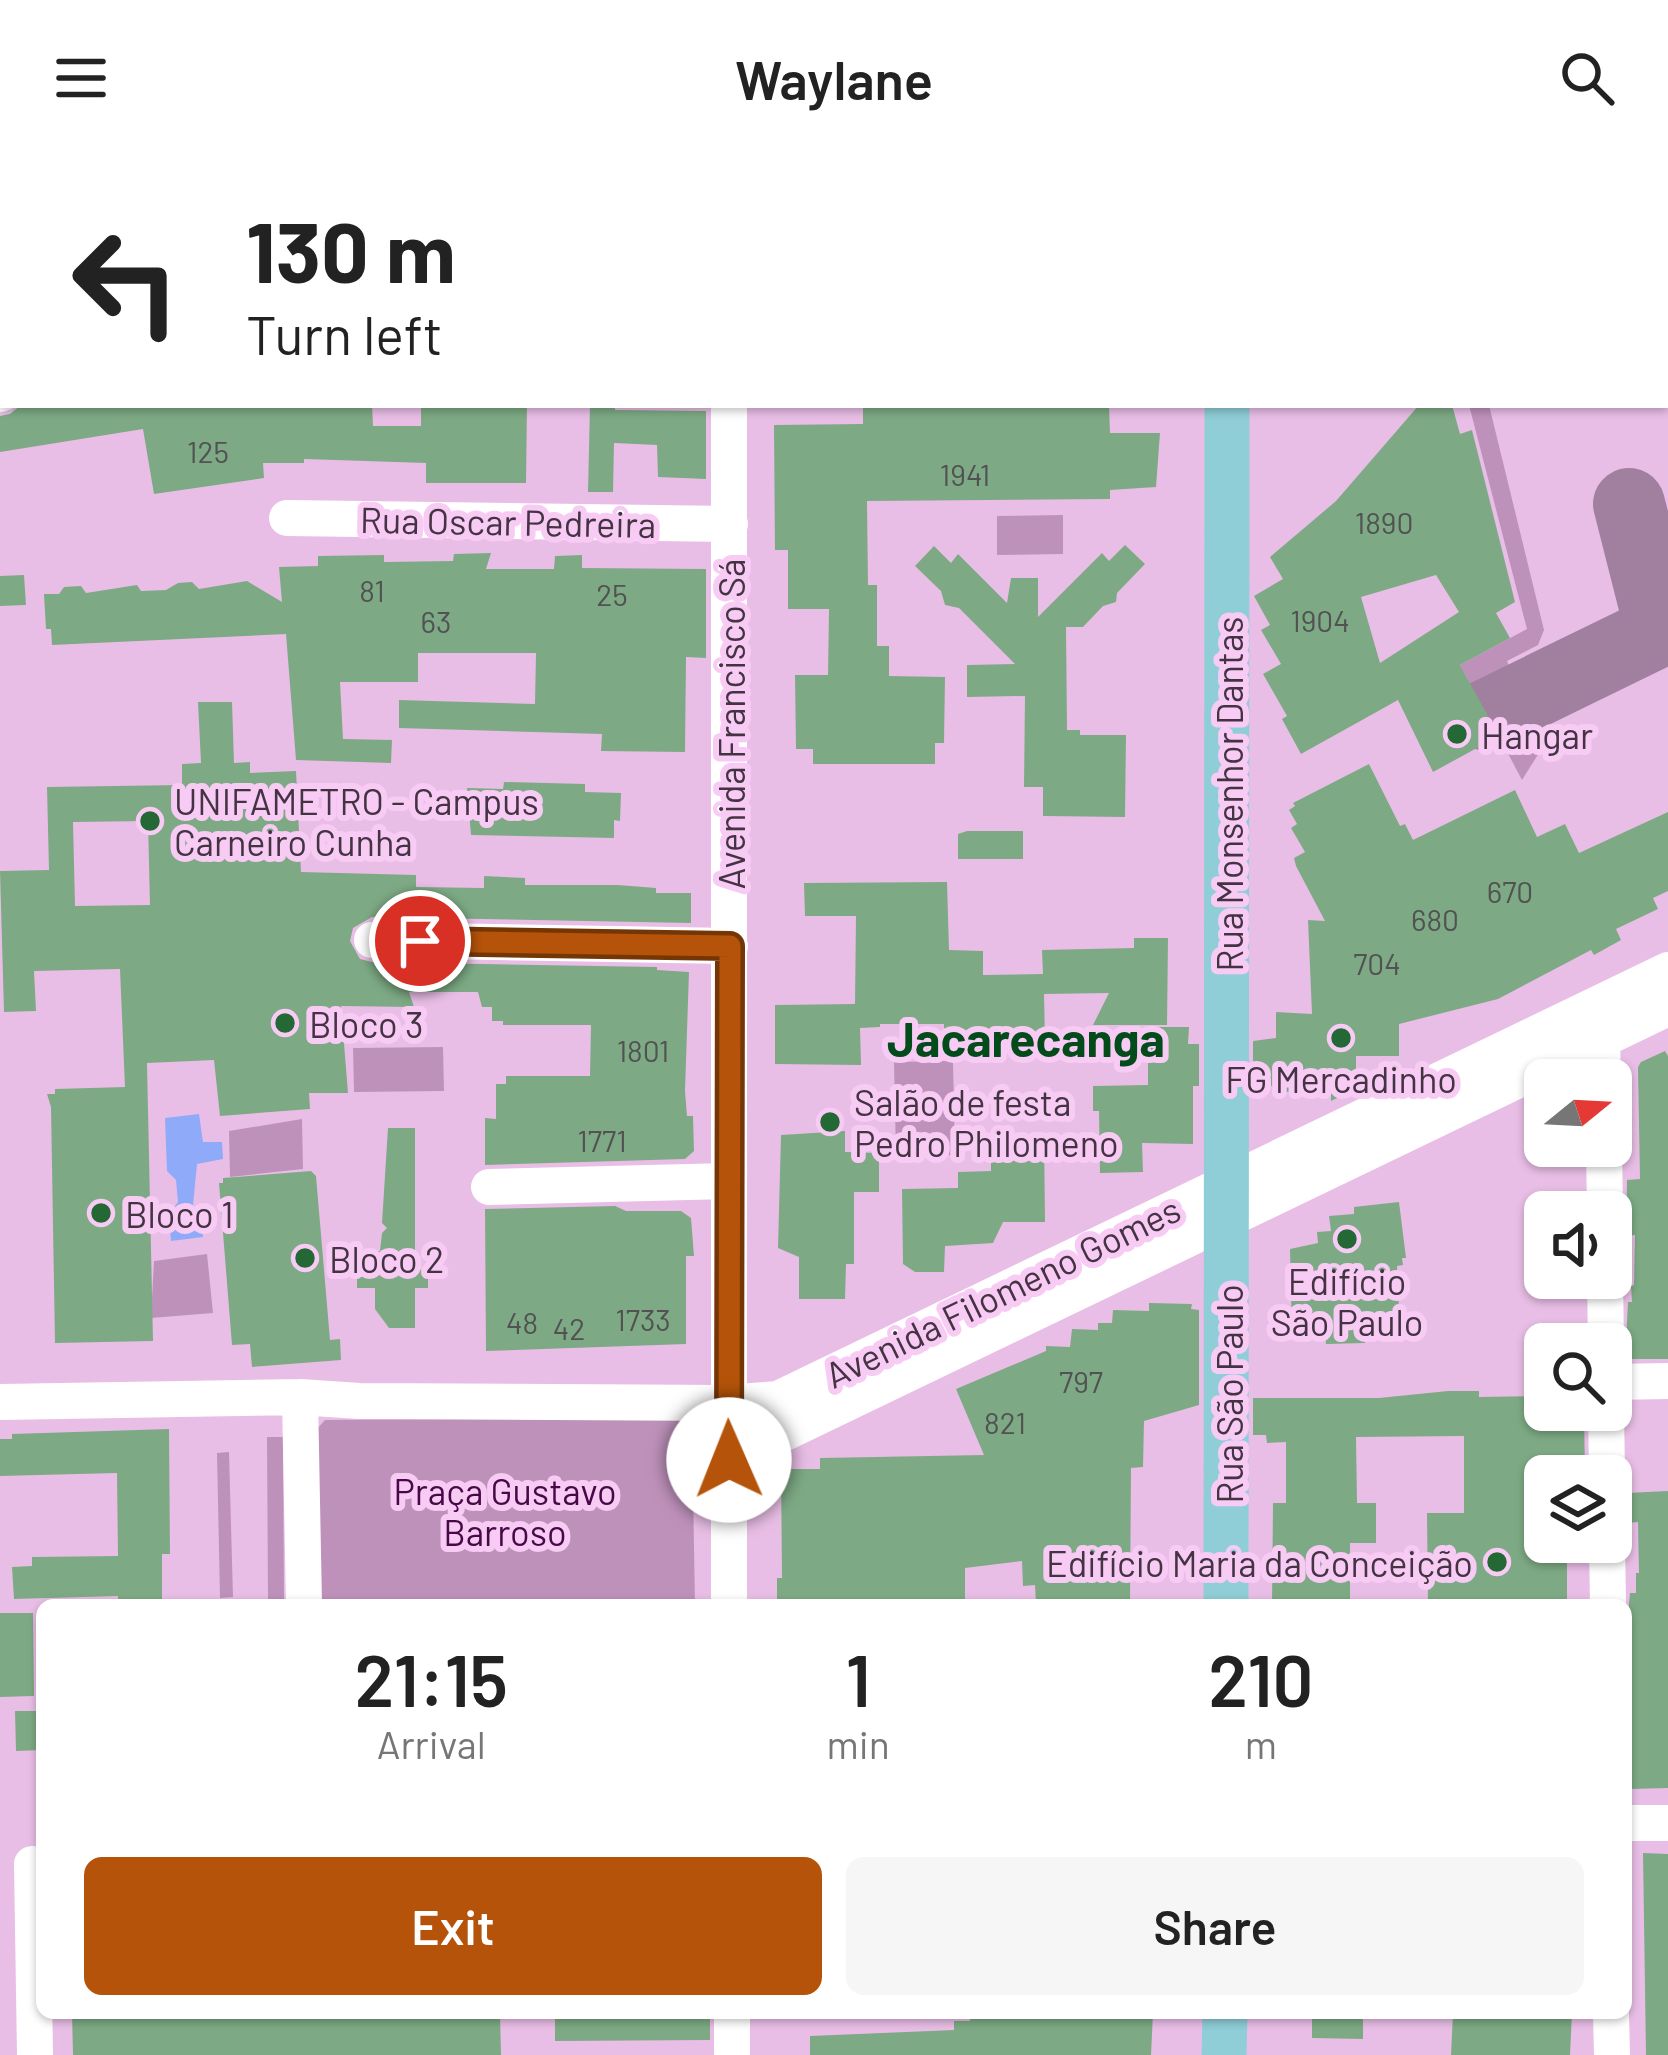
<!DOCTYPE html>
<meta charset="utf-8">
<style>
:root{--surface:#fff;--page:#f6f6f6;--text:#222;--muted:#767676;--accent:#b45309}
body{margin:0;font-family:Barlow,sans-serif;background:var(--page);color:var(--text);height:100vh;display:flex;flex-direction:column;font-size:45px;white-space:nowrap}
*{box-sizing:border-box;margin:0}
p{font-size:39px;color:var(--muted)}
.icon{flex:none;width:66px;height:66px;fill:none;stroke:currentColor;stroke-width:2;stroke-linecap:round;stroke-linejoin:round}
.map{position:relative;flex:1;overflow:hidden}
.panel{position:absolute;left:36px;top:1443px;width:1596px;height:420px;display:flex;flex-direction:column;background:var(--surface);border-radius:18px;box-shadow:0 3px 9px #0004}
.panel>*{flex:none}
.banner{position:absolute;left:0px;top:0px;width:1668px;height:252px;box-shadow:0 3px 9px #0004;background:#fff;color:var(--text);overflow:hidden}
.needle{width:78px;rotate:72deg}
.fabs{position:absolute;left:1524px;top:903px;display:grid;gap:24px}
.fabs a{display:grid;place-items:center;width:108px;height:108px;border-radius:18px;background:var(--surface);box-shadow:0 3px 9px #0004;font-size:60px}
.pin{position:absolute;display:grid;place-items:center;width:102px;height:102px;color:#fff;margin:-51px;border:6px solid #fff;border-radius:50%;box-shadow:0 3px 12px #0007}
.me{position:absolute;width:132px;margin:-66px;rotate:359deg;stroke-linejoin:round;filter:drop-shadow(0 0 9px #0008)}
.turn{display:flex;align-items:center;gap:42px;height:252px;padding:0 48px;font-size:54px}
.turn .icon{width:156px;height:156px;stroke-width:2.5}
.turn b{display:block;font-size:84px;line-height:102px}
.eta{display:flex;justify-content:space-evenly;align-items:center;height:204px;text-align:center}
.eta b{font-size:72px;font-weight:600;line-height:84px}
.button{display:flex;gap:24px;margin-top:auto;padding:24px 48px}
.button a{flex:1;height:138px;border-radius:18px;background:var(--accent);color:#fff;font-size:48px;font-weight:600;line-height:138px;text-align:center}
.button a+a{background:var(--page);color:var(--text)}
header{display:flex;justify-content:space-between;align-items:center;height:156px;padding:0 48px;background:var(--surface);font-size:54px;font-weight:600}
.map>svg:first-child{display:block}
.green{fill:#be91bb}
.water{fill:#8faaf8}
.lines{fill:none;stroke-linecap:round;stroke-linejoin:round}
.stream{stroke:#8faaf8;stroke-width:8}
.taxiway{stroke:#a0809e;stroke-width:72}
.building{fill:#7daa84;fill-rule:evenodd}
.minor{stroke:#fff;stroke-width:36}
.major{stroke:#8fced7;stroke-width:45}
.route-casing{stroke:#753606;stroke-width:30}
.route{stroke:#b45309;stroke-width:21}
.poi-dot{fill:#246935;stroke:#f7cbf4;stroke-width:4.5}
.labels{text-anchor:middle;dominant-baseline:central;stroke-width:12;stroke-linejoin:round;paint-order:stroke}
.number-label{font-size:30px;fill:#525153}
.street-label{font-size:36px;fill:#443343;stroke:#f7cbf4}
.poi-label{font-size:36px;fill:#443343;stroke:#f7cbf4;text-anchor:start}
.park-label{font-size:36px;fill:#470946;stroke:#f7cbf4}
.district-label{font-size:48px;font-weight:bold;fill:#044b1c;stroke:#f7cbf4}
</style>
<header><svg class="icon" aria-label="menu" viewBox="0 0 24 24"><path d="M4 6h16M4 12h16M4 18h16"/></svg>Waylane<svg class="icon" aria-label="search" viewBox="0 0 24 24"><circle cx="10" cy="10" r="6"/><path d="M15 15l6 6"/></svg></header>
<div class="map">
<svg width="1668" height="1899" viewBox="0 0 1668 1899">
<rect width="100%" height="100%" fill="#e9bee6"/>
<!-- green -->
<path class="green" d="M 1469,249 L 1489,249 L 1544,474 L 1538,489 L 1507,505 L 1518,532 L 1482,550 L 1460,509 L 1527,473 Z
M 1063,359 L 1063,398 L 997,399 L 997,360 Z
M 1525,555 L 1539,597 L 1522,624 L 1494,571 Z
M 443,891 L 444,935 L 354,936 L 353,892 Z
M 953,905 L 955,999 L 896,1000 L 894,906 Z
M 302,963 L 303,1013 L 230,1021 L 229,975 Z
M 207,1098 L 213,1157 L 151,1162 L 154,1105 Z
M 675,1261 L 692,1273 L 695,1449 L 318,1449 L 315,1275 L 325,1264 Z
M 267,1281 L 283,1281 L 284,1443 L 268,1443 Z
M 229,1296 L 233,1441 L 220,1442 L 217,1297 Z"/>
<!-- water -->
<path class="water" d="M 199,958 L 203,986 L 222,986 L 223,1003 L 197,1008 L 193,1049 L 201,1058 L 203,1081 L 171,1085 L 169,1058 L 178,1046 L 176,1024 L 167,1015 L 165,962 Z"/>
<g class="lines">
<!-- stream -->
<path class="stream" d="M 0,184 L 3,183"/>
<!-- taxiway -->
<path class="taxiway" d="M 1487,559 L 1661,474 L 1629,348"/>
</g>
<!-- building -->
<path class="building" d="M 21,249 L 372,249 L 373,270 L 421,270 L 421,249 L 527,249 L 526,327 L 426,327 L 426,307 L 304,303 L 304,307 L 263,307 L 264,322 L 154,338 L 143,273 L 0,296 L 0,260 L 10,258 Z
M 590,249 L 615,249 L 615,254 L 706,255 L 706,323 L 658,321 L 657,289 L 614,287 L 613,336 L 588,336 Z
M 863,249 L 1109,249 L 1110,277 L 1160,277 L 1156,331 L 1110,334 L 1110,343 L 867,345 L 868,429 L 877,429 L 877,490 L 889,490 L 889,520 L 945,521 L 944,587 L 935,587 L 935,608 L 813,608 L 813,593 L 796,593 L 795,519 L 828,519 L 829,453 L 788,453 L 788,394 L 775,394 L 774,269 L 863,268 Z
M 1419,249 L 1452,249 L 1460,278 L 1472,274 L 1515,446 L 1496,457 L 1510,482 L 1460,509 L 1499,580 L 1433,616 L 1398,544 L 1301,598 L 1282,563 L 1287,560 L 1263,518 L 1281,508 L 1261,474 L 1270,469 L 1254,440 L 1283,423 L 1270,401 L 1336,345 ZM 1436,419 L 1459,456 L 1380,507 L 1361,441 Z
M 1125,389 L 1145,408 L 1117,437 L 1116,446 L 1103,450 L 1083,471 L 1066,471 L 1067,574 L 1080,574 L 1080,579 L 1126,579 L 1125,661 L 1043,660 L 1043,631 L 1024,631 L 1025,540 L 967,541 L 967,509 L 1015,508 L 959,452 L 945,449 L 941,435 L 915,410 L 934,390 L 951,407 L 958,398 L 1007,447 L 1011,422 L 1038,422 L 1038,461 L 1102,397 L 1109,405 Z
M 491,397 L 486,413 L 554,413 L 555,400 L 582,399 L 582,412 L 706,413 L 706,502 L 686,501 L 685,596 L 601,595 L 602,578 L 399,572 L 399,544 L 535,548 L 536,497 L 418,497 L 418,526 L 340,526 L 343,583 L 392,584 L 391,607 L 296,604 L 286,478 L 52,489 L 51,473 L 46,473 L 44,438 L 59,438 L 64,431 L 81,430 L 86,437 L 137,429 L 141,435 L 166,434 L 178,427 L 192,426 L 199,433 L 247,425 L 282,446 L 279,411 L 318,410 L 318,400 L 384,399 L 384,406 L 453,405 L 454,398 Z
M 24,419 L 26,449 L 0,450 L 0,420 Z
M 198,546 L 232,546 L 234,607 L 250,606 L 250,617 L 296,615 L 301,716 L 416,719 L 416,731 L 484,732 L 484,720 L 525,722 L 525,729 L 618,729 L 656,732 L 656,737 L 691,737 L 691,767 L 372,761 L 353,772 L 350,785 L 360,803 L 372,806 L 657,811 L 657,814 L 689,816 L 685,935 L 687,960 L 693,960 L 694,995 L 685,1003 L 485,1009 L 485,962 L 496,963 L 496,928 L 506,928 L 506,920 L 590,920 L 591,869 L 503,869 L 503,865 L 492,865 L 492,851 L 482,851 L 478,836 L 409,836 L 414,851 L 341,850 L 348,937 L 309,937 L 310,953 L 220,960 L 214,904 L 147,907 L 153,1185 L 55,1187 L 51,951 L 47,938 L 55,938 L 55,933 L 125,931 L 120,813 L 34,815 L 36,855 L 4,856 L 0,715 L 49,714 L 47,631 L 182,629 L 182,608 L 201,607 ZM 148,665 L 150,749 L 75,750 L 73,666 Z
M 1369,608 L 1400,670 L 1405,668 L 1413,684 L 1515,634 L 1537,681 L 1565,668 L 1579,697 L 1668,656 L 1668,735 L 1653,742 L 1658,753 L 1616,773 L 1621,784 L 1594,799 L 1591,794 L 1498,843 L 1399,868 L 1399,900 L 1356,900 L 1356,933 L 1331,945 L 1331,935 L 1278,936 L 1262,921 L 1253,921 L 1253,885 L 1276,882 L 1276,856 L 1312,858 L 1308,764 L 1325,765 L 1296,710 L 1294,702 L 1305,696 L 1291,672 L 1297,668 L 1289,654 L 1295,650 L 1293,647 Z
M 504,626 L 585,628 L 585,636 L 621,637 L 620,665 L 614,664 L 614,682 L 471,679 L 467,632 L 503,633 Z
M 967,675 L 1023,675 L 1023,703 L 958,703 L 958,678 Z
M 947,726 L 949,794 L 983,795 L 983,819 L 1043,818 L 1042,794 L 1134,792 L 1134,782 L 1168,782 L 1167,869 L 1093,869 L 1109,837 L 1044,838 L 1045,885 L 958,890 L 958,873 L 944,874 L 944,868 L 880,868 L 880,871 L 860,872 L 861,909 L 775,908 L 775,849 L 855,848 L 856,760 L 805,760 L 804,727 Z
M 1148,871 L 1189,871 L 1188,888 L 1199,888 L 1199,930 L 1193,930 L 1193,988 L 1142,987 L 1143,1016 L 1100,1017 L 1099,955 L 1093,955 L 1093,930 L 1148,929 Z
M 1665,895 L 1668,900 L 1668,1203 L 1625,1203 L 1628,1146 L 1632,1146 L 1631,1130 L 1634,1129 L 1635,1079 L 1626,1080 L 1627,1024 L 1640,1023 L 1638,911 L 1641,906 Z
M 388,972 L 415,972 L 415,1113 L 428,1114 L 428,1132 L 415,1132 L 415,1172 L 389,1172 L 375,1153 L 375,1132 L 357,1132 L 357,1111 L 370,1111 L 370,1095 L 380,1095 L 382,1077 L 387,1072 L 382,1067 Z
M 845,975 L 845,996 L 879,997 L 879,1036 L 854,1036 L 854,1108 L 846,1108 L 845,1143 L 799,1143 L 799,1101 L 778,1092 L 781,979 Z
M 991,979 L 1044,979 L 1045,1066 L 1003,1066 L 993,1087 L 945,1090 L 944,1116 L 915,1116 L 903,1108 L 902,1033 L 958,1032 L 958,1016 L 991,1015 Z
M 311,1015 L 316,1020 L 330,1184 L 340,1183 L 341,1204 L 252,1211 L 250,1188 L 232,1189 L 219,1027 L 223,1027 L 223,1022 Z
M 1399,1046 L 1406,1102 L 1402,1102 L 1403,1109 L 1397,1110 L 1400,1176 L 1365,1177 L 1365,1187 L 1326,1188 L 1325,1177 L 1292,1178 L 1290,1093 L 1318,1087 L 1317,1076 L 1331,1075 L 1329,1060 L 1354,1058 L 1354,1051 Z
M 615,1050 L 626,1055 L 681,1055 L 691,1062 L 694,1100 L 686,1100 L 686,1188 L 486,1195 L 485,1053 Z
M 1149,1147 L 1192,1148 L 1191,1153 L 1199,1154 L 1199,1249 L 1144,1265 L 1143,1311 L 1131,1312 L 1130,1449 L 1036,1449 L 1035,1429 L 1023,1430 L 1022,1405 L 965,1412 L 965,1449 L 777,1449 L 777,1422 L 782,1422 L 781,1313 L 820,1313 L 820,1302 L 984,1299 L 956,1233 L 1046,1195 L 1046,1190 L 1070,1191 L 1072,1173 L 1098,1174 L 1098,1167 L 1112,1167 L 1113,1154 L 1149,1155 Z
M 1448,1235 L 1479,1235 L 1479,1241 L 1545,1240 L 1545,1254 L 1584,1254 L 1585,1320 L 1545,1320 L 1545,1386 L 1567,1386 L 1567,1449 L 1428,1449 L 1427,1357 L 1464,1357 L 1464,1280 L 1356,1281 L 1357,1347 L 1376,1347 L 1376,1387 L 1350,1387 L 1350,1449 L 1272,1449 L 1273,1347 L 1286,1347 L 1286,1286 L 1267,1287 L 1266,1279 L 1253,1279 L 1253,1242 L 1379,1242 Z
M 169,1273 L 170,1398 L 162,1398 L 162,1449 L 118,1449 L 118,1440 L 14,1443 L 12,1411 L 32,1410 L 32,1401 L 118,1400 L 117,1317 L 0,1320 L 0,1283 L 12,1283 L 12,1278 Z
M 1668,1335 L 1668,1632 L 1630,1633 L 1628,1459 L 1630,1437 L 1636,1437 L 1636,1417 L 1639,1417 L 1638,1366 L 1627,1367 L 1627,1337 Z
M 0,1457 L 33,1457 L 34,1540 L 0,1541 Z
M 15,1555 L 42,1555 L 42,1594 L 16,1595 Z
M 1643,1697 L 1668,1698 L 1668,1899 L 1646,1899 Z
M 72,1857 L 500,1857 L 501,1899 L 73,1899 Z
M 582,1857 L 710,1857 L 710,1884 L 555,1885 L 555,1863 L 583,1862 Z
M 969,1857 L 1153,1857 L 1151,1899 L 810,1899 L 810,1880 L 954,1874 L 954,1865 L 970,1865 Z
M 1312,1857 L 1363,1857 L 1363,1883 L 1312,1882 Z
M 1453,1857 L 1572,1857 L 1570,1899 L 1451,1899 Z"/>
<g class="lines">
<!-- minor -->
<path class="minor" d="M 729,0 L 729,3
M 0,1 L 2,0
M 1001,3 L 1001,0
M 0,238 L 3,237
M 287,362 L 730,368
M 372,784 L 730,790
M 1596,865 L 1602,883 L 1603,924
M 1604,990 L 1605,1056
M 489,1031 L 729,1025
M 1605,1122 L 1606,1188
M 1611,1226 L 1668,1225
M 300,1241 L 304,1449
M 0,1246 L 300,1241 L 359,1245 L 727,1247 L 778,1243 L 1668,814
M 1606,1254 L 1607,1320
M 729,1304 L 1668,852
M 1607,1386 L 1608,1449
M 729,1449 L 729,249
M 1626,1667 L 1668,1667
M 32,1708 L 35,1899
M 732,1857 L 732,1899
M 1611,1857 L 1612,1899"/>
<!-- major -->
<path class="major" d="M 1226,0 L 1226,3
M 1226,1449 L 1227,249
M 1224,1899 L 1225,1857"/>
</g>
<g class="lines">
<!-- route casing -->
<g class="route-casing">
<path id="route" d="M 420,785 L 730,790 L 729,1304"/>
</g>
<!-- route -->
<use href="#route" class="route"/>
</g>
<!-- markers -->
<g class="poi-dot">
<circle cx="1457" cy="578" r="12"/>
<circle cx="150" cy="665" r="12"/>
<circle cx="285" cy="867" r="12"/>
<circle cx="1341" cy="882" r="12"/>
<circle cx="830" cy="966" r="12"/>
<circle cx="101" cy="1057" r="12"/>
<circle cx="1347" cy="1083" r="12"/>
<circle cx="305" cy="1102" r="12"/>
<circle cx="1497" cy="1406" r="12"/>
</g>
<g class="labels">
<!-- number labels -->
<g class="number-label">
<text x="208" y="295">125</text>
<text x="965" y="318">1941</text>
<text x="1384" y="366">1890</text>
<text x="372" y="434">81</text>
<text x="612" y="438">25</text>
<text x="1320" y="464">1904</text>
<text x="436" y="465">63</text>
<text x="1510" y="735">670</text>
<text x="1435" y="763">680</text>
<text x="1377" y="807">704</text>
<text x="643" y="894">1801</text>
<text x="602" y="984">1771</text>
<text x="643" y="1163">1733</text>
<text x="522" y="1166">48</text>
<text x="569" y="1172">42</text>
<text x="1081" y="1225">797</text>
<text x="1005" y="1266">821</text>
</g>
<!-- street labels -->
<g class="street-label">
<text transform="translate(508 365) rotate(1)">Rua Oscar Pedreira</text>
<text transform="translate(730 568) rotate(-90)">Avenida Francisco Sá</text>
<text transform="translate(1228 638) rotate(-90)">Rua Monsenhor Dantas</text>
<text transform="translate(1002 1135) rotate(-26)">Avenida Filomeno Gomes</text>
<text transform="translate(1228 1238) rotate(-90)">Rua São Paulo</text>
</g>
<!-- poi labels -->
<g class="poi-label">
<text x="1481" y="578">Hangar</text>
<text x="174" y="644">UNIFAMETRO - Campus<tspan x="174" dy="41">Carneiro Cunha</tspan></text>
<text x="309" y="867">Bloco 3</text>
<text x="1341" y="922" text-anchor="middle">FG Mercadinho</text>
<text x="854" y="945">Salão de festa<tspan x="854" dy="41">Pedro Philomeno</tspan></text>
<text x="125" y="1057">Bloco 1</text>
<text x="329" y="1102">Bloco 2</text>
<text x="1347" y="1124" text-anchor="middle">Edifício<tspan x="1347" dy="41">São Paulo</tspan></text>
<text x="1473" y="1406" text-anchor="end">Edifício Maria da Conceição</text>
</g>
<!-- park labels -->
<g class="park-label">
<text x="505" y="1334">Praça Gustavo<tspan x="505" dy="41">Barroso</tspan></text>
</g>
<!-- district labels -->
<g class="district-label">
<text x="1026" y="882">Jacarecanga</text>
</g>
</g>
</svg>
<div class="fabs">
<a><svg class="needle" viewBox="-14 -14 28 28"><path d="M0-13l5 13h-10z" fill="#e53935"/><path d="M0 13l5-13h-10z" fill="#767676"/></svg></a>
<a><svg class="icon" aria-label="sound" viewBox="0 0 24 24"><path d="M4 9h4l5-4v14l-5-4H4zM17 9q2 3 0 6"/></svg></a>
<a><svg class="icon" aria-label="search" viewBox="0 0 24 24"><circle cx="10" cy="10" r="6"/><path d="M15 15l6 6"/></svg></a>
<a><svg class="icon" aria-label="layers" viewBox="0 0 24 24"><path d="M12 4l9 5-9 5-9-5zM3 14l9 5 9-5"/></svg></a>
</div>
<div class="pin" style="left:420px;top:785px;background:#d93025"><svg class="icon" aria-label="arrive" viewBox="0 0 24 24"><path d="M6 21V4h12l-3 4 3 4H6"/></svg></div>
<svg class="me" style="left:729px;top:1304px" viewBox="-20 -20 40 40"><circle r="19" fill="#fff"/><path d="M0-13L10 11 0 6-10 11z" fill="#b45309"/></svg>
<div class="banner">
<div class="turn"><svg class="icon" aria-label="left" viewBox="0 0 24 24"><path d="M17 20v-9H6M10 6l-5 5 5 5"/></svg><div><b>130 m</b>Turn left</div></div>
</div>
<section class="panel">
<div class="eta">
<div><b>21:15</b><p>Arrival</p></div>
<div><b>1</b><p>min</p></div>
<div><b>210</b><p>m</p></div>
</div>
<div class="button"><a>Exit</a><a>Share</a></div>
</section>
</div>
